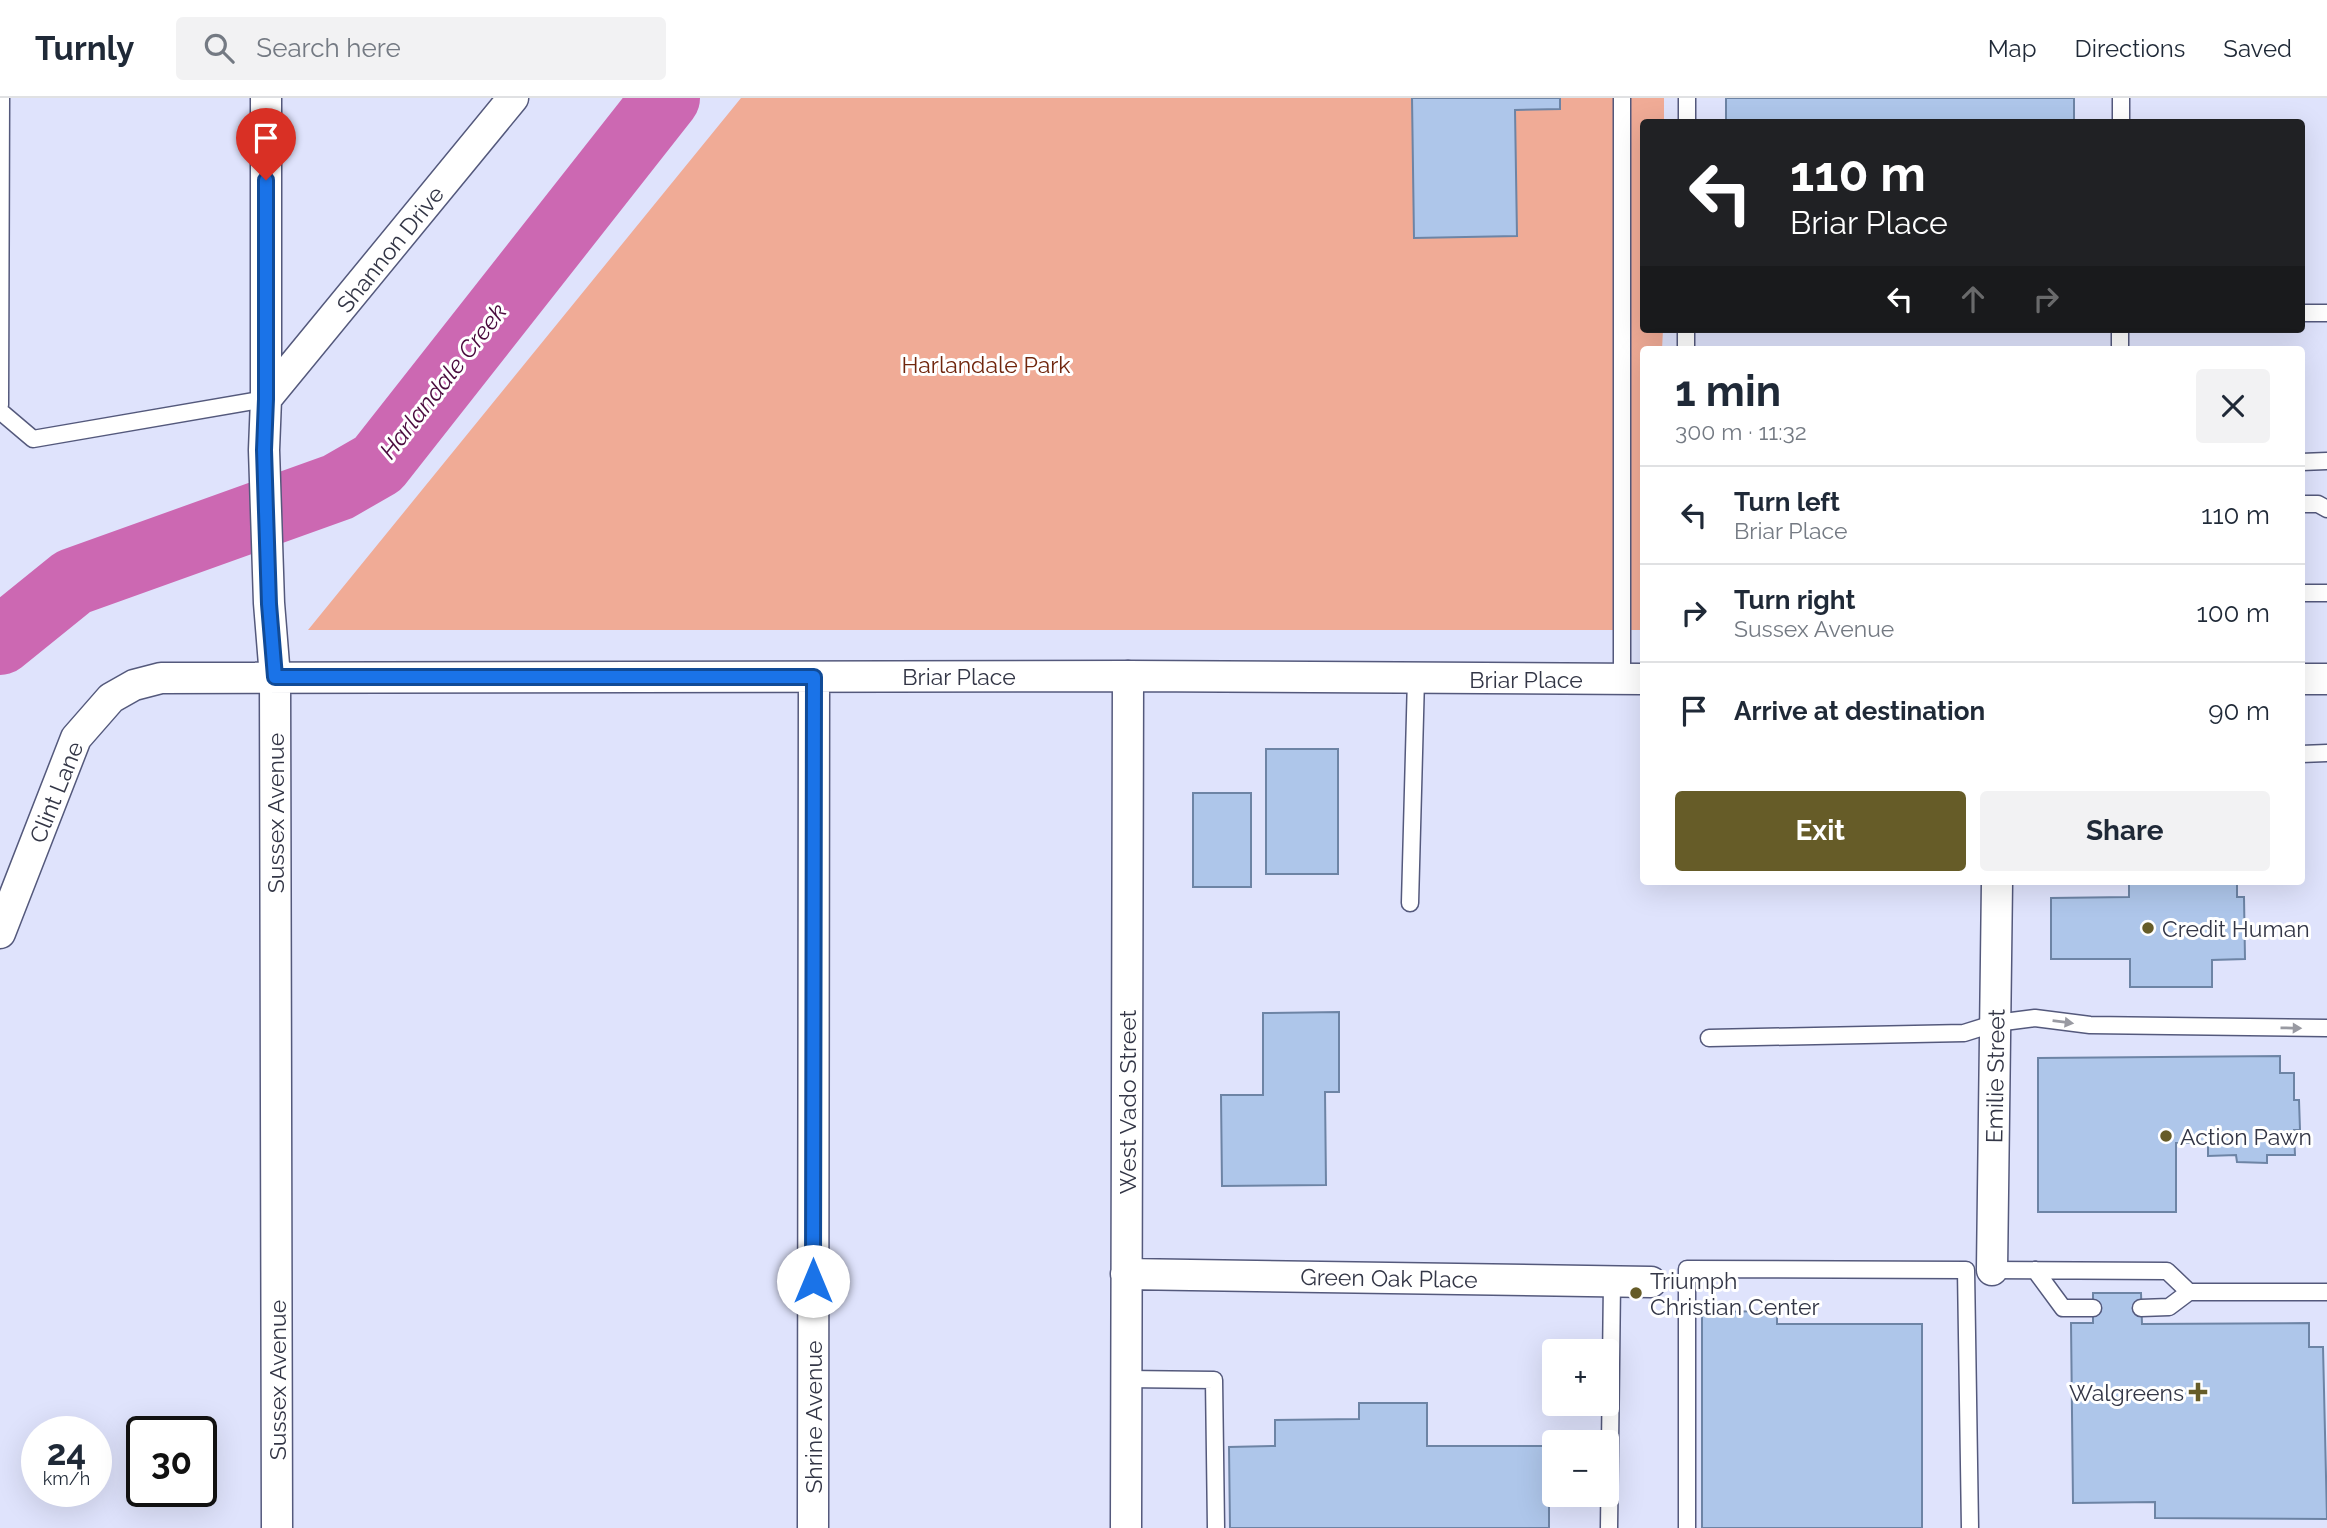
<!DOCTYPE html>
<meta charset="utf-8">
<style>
:root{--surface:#fff;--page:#f2f2f3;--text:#1f2937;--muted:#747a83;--line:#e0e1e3;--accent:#665c28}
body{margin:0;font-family:Raleway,sans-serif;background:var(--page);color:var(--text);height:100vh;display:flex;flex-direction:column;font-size:26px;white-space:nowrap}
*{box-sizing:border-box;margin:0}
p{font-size:23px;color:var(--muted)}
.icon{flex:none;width:38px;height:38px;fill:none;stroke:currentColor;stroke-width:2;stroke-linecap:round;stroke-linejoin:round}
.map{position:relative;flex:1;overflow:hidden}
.drawer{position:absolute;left:1640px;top:248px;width:665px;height:539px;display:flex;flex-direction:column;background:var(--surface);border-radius:7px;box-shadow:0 7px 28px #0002}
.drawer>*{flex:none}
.banner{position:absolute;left:1640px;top:21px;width:665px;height:214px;border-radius:7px;box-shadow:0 7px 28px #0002;background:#202124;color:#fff;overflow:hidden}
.tools{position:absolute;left:1542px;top:1241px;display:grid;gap:14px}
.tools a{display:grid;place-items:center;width:77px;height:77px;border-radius:7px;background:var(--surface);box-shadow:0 7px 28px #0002;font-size:35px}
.speed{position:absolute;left:21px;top:1318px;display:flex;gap:14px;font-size:35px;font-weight:700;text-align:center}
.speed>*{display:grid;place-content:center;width:91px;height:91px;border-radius:50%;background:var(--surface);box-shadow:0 7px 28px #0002;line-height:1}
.speed small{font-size:18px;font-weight:400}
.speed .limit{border:4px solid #111;border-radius:10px;background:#fff;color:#111}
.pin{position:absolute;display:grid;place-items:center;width:60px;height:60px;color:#fff;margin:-72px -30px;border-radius:50% 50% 50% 0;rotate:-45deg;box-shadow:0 0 7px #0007}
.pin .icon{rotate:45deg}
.me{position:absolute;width:77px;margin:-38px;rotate:0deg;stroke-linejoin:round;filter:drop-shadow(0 0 5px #0008)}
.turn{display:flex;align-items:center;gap:24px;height:147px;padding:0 35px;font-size:32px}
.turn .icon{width:91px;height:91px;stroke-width:2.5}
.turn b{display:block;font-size:49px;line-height:60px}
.lanes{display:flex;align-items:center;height:66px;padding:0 35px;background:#0003;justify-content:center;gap:35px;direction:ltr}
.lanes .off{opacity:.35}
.round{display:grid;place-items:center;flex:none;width:74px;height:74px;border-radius:7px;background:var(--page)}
.head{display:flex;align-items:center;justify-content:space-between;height:119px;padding:0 35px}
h1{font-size:42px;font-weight:700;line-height:52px}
.button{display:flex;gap:14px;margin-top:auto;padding:14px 35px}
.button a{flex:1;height:80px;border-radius:7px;background:var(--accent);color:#fff;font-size:28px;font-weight:700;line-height:80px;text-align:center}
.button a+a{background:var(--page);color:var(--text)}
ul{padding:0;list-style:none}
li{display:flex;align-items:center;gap:21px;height:98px;padding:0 35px;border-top:2px solid var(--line)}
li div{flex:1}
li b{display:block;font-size:26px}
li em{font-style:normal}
header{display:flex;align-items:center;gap:42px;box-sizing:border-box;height:98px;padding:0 35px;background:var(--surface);border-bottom:2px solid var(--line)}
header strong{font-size:33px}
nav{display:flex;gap:38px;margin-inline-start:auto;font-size:24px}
.search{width:490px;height:63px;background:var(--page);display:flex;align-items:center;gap:18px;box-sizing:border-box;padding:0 24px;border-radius:7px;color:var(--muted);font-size:26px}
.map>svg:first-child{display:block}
.green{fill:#f0ab96}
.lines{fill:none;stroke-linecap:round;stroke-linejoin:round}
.river{stroke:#cc68b2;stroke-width:68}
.building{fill:#aec6ea;stroke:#6d84a5;stroke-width:2}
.lane-casing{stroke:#54597c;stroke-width:19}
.street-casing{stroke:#54597c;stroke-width:33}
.lane{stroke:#fff;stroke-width:16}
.street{stroke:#fff;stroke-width:30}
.oneway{fill:#999aa2}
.route-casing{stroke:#114b97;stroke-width:18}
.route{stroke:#1a73e8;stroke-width:12}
.poi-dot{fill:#665c28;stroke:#fff;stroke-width:2.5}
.labels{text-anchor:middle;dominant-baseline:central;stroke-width:6;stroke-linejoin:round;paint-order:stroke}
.street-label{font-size:23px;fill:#333646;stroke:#fff}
.park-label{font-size:23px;fill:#70260d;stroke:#fff}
.poi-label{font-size:23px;fill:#333646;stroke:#fff;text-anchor:start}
.water-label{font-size:24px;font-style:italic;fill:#4a0a3d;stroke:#fff}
</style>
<header>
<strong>Turnly</strong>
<div class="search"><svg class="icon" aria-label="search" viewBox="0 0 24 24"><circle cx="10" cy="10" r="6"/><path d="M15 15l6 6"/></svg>Search here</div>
<nav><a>Map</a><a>Directions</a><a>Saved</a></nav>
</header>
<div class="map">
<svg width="2327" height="1430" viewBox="0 0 2327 1430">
<rect width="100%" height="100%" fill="#dfe3fc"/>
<!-- green -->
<path class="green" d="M 741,0 L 1664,0 L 1664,24 L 1643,24 L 1643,231 L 1663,231 L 1662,252 L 1643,252 L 1643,532 L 308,532 Z"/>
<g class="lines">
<!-- river -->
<path class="river" d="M 0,543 L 73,484 L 338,389 L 378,366 L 666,0"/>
</g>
<!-- building -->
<path class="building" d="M 1412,0 L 1560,0 L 1560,11 L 1515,12 L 1517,138 L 1414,140 Z
M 1726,0 L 2074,0 L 2074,24 L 1726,24 Z
M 1266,651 L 1338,651 L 1338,776 L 1266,776 Z
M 1193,695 L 1251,695 L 1251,789 L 1193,789 Z
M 2129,784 L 2237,784 L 2237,799 L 2244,799 L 2245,861 L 2212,862 L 2212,889 L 2130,889 L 2130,861 L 2051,861 L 2051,800 L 2129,799 Z
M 1339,914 L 1339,994 L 1325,994 L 1326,1087 L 1222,1088 L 1221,997 L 1263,997 L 1263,915 Z
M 2280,958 L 2280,975 L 2294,975 L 2294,1002 L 2299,1002 L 2300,1032 L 2294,1032 L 2295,1057 L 2267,1057 L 2267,1065 L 2237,1064 L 2236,1057 L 2208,1058 L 2208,1045 L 2176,1045 L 2176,1114 L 2038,1114 L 2038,960 Z
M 2093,1195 L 2141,1195 L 2142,1226 L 2309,1225 L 2309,1249 L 2323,1249 L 2327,1421 L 2155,1420 L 2155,1404 L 2073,1405 L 2071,1225 L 2093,1225 Z
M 1777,1213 L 1777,1226 L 1922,1226 L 1922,1430 L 1702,1430 L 1702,1214 Z
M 1359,1305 L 1427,1305 L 1427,1348 L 1549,1348 L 1549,1430 L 1230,1430 L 1229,1349 L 1275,1348 L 1275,1322 L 1359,1321 Z"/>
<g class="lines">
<!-- lane casing -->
<g class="lane-casing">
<path id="lane" d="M 2121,0 L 2121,24
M 1687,24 L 1687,0
M 2301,215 L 2327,215
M 1686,231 L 1686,252
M 2120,231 L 2120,252
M 0,307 L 1,0
M 0,313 L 33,341 L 266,301
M 2301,364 L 2327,363
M 2301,406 L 2318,406 L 2327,411
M 2301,495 L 2327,495
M 1622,581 L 1622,0
M 2301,656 L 2327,655
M 1410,805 L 1416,580
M 1709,940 L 1964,935 L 1996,925 L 2035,920 L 2090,927 L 2327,930
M 1988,1172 L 2167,1173 L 2189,1194 L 2327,1194
M 2035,1172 L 2063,1210 L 2093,1210
M 2141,1210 L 2169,1209 L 2189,1194
M 1126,1281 L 1214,1282 L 1216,1430
M 1609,1430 L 1612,1184
M 1687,1430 L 1687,1171 L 1966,1172 L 1970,1430"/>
</g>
<!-- street casing -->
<g class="street-casing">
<path id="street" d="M 266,0 L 266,301 L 264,352 L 269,505 L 275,579 L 277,1430
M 266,301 L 513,0
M 2301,581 L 2327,581
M 0,835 L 76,640 L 111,600 L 134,587 L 161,580 L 1128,578 L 1643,581
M 1992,1172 L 1997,784
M 1126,1176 L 1651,1184
M 813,1430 L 814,579
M 1126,1430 L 1128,578"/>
</g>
<!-- lane -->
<use href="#lane" class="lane"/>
<!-- street -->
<use href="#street" class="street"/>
</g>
<!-- one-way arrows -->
<defs><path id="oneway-solid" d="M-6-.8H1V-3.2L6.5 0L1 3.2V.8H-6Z" transform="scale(1.75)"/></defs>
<g class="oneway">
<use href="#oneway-solid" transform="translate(2063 924) rotate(7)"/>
<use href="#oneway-solid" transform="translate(2291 930) rotate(1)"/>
</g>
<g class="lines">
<!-- route casing -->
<g class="route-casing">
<path id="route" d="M 266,82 L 266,301 L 264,352 L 269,506 L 275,579 L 814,579 L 813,1183"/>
</g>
<!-- route -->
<use href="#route" class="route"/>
</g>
<!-- markers -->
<g class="poi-dot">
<circle cx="2148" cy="830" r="7"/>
<circle cx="2166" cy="1038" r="7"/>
<circle cx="1636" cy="1195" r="7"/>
<path d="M2194.5 1283.5h7v7h7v7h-7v7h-7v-7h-7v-7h7z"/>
</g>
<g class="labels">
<!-- street labels -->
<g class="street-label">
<text transform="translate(390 151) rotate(-51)">Shannon Drive</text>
<text x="959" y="578">Briar Place</text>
<text x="1526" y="581">Briar Place</text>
<text transform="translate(56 694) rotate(-68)">Clint Lane</text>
<text transform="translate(275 715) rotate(-90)">Sussex Avenue</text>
<text transform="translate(1995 978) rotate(-89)">Emilie Street</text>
<text transform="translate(1127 1004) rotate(-90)">West Vado Street</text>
<text transform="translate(1389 1180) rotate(1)">Green Oak Place</text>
<text transform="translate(277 1282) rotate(-90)">Sussex Avenue</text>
<text transform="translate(813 1319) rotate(-90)">Shrine Avenue</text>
</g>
<!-- park labels -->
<g class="park-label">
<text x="986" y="266">Harlandale Park</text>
</g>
<!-- poi labels -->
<g class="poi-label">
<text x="2162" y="830">Credit Human</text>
<text x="2180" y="1038">Action Pawn</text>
<text x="1650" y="1182">Triumph<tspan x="1650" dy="26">Christian Center</tspan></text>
<text x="2184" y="1294" text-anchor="end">Walgreens</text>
</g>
<!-- water labels -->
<g class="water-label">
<text transform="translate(443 283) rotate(-52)">Harlandale Creek</text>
</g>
</g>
</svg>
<div class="tools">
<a>+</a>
<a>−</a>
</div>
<div class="speed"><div>24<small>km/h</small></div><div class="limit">30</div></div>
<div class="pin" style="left:266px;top:82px;background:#d93025"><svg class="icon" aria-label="arrive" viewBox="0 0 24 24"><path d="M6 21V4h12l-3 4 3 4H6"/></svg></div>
<svg class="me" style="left:813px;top:1183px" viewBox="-20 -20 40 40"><circle r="19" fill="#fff"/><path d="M0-13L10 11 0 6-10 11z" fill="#1a73e8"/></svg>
<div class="banner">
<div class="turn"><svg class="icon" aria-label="left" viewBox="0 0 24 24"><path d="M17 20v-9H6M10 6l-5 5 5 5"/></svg><div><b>110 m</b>Briar Place</div></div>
<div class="lanes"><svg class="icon" aria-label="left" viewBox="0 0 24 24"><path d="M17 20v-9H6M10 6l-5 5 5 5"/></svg><svg class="icon off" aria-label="ahead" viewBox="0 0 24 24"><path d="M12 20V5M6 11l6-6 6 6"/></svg><svg class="icon off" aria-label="right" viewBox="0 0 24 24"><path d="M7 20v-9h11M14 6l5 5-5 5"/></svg></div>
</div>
<section class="drawer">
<div class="head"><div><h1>1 min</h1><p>300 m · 11:32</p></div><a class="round"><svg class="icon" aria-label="close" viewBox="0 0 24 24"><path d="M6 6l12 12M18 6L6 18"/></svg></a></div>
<ul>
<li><svg class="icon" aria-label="left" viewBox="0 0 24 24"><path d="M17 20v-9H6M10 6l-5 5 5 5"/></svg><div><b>Turn left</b><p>Briar Place</p></div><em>110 m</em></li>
<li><svg class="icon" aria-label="right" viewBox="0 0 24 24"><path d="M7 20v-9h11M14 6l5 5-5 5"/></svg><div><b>Turn right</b><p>Sussex Avenue</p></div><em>100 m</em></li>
<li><svg class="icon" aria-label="arrive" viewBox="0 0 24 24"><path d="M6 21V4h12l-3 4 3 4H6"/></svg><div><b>Arrive at destination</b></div><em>90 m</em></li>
</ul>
<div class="button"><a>Exit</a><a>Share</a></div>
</section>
</div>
